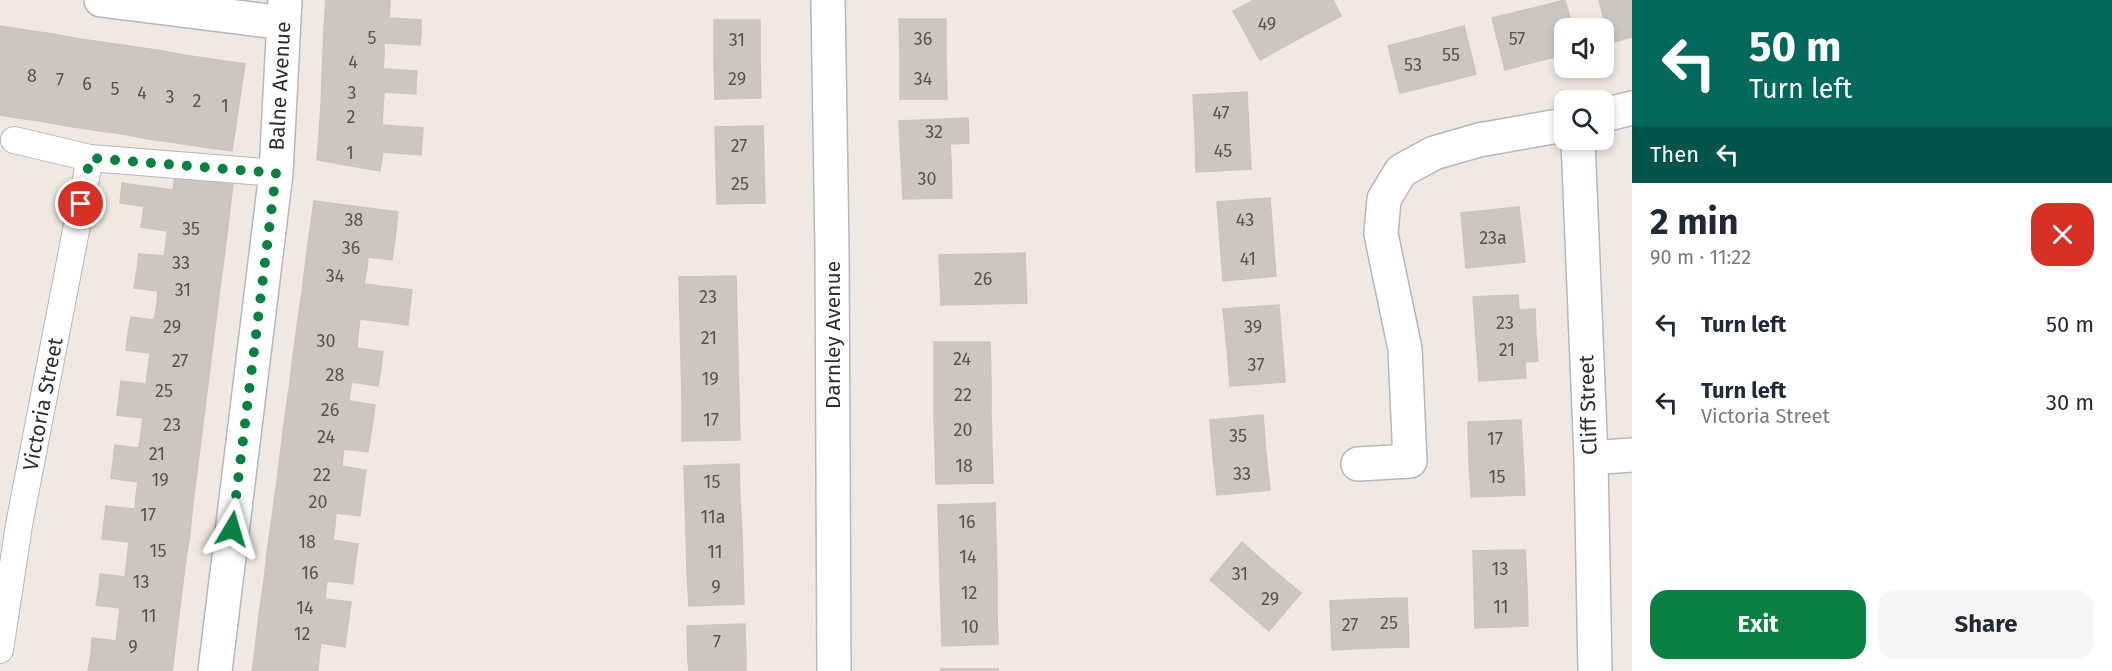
<!DOCTYPE html>
<meta charset="utf-8">
<style>
:root{--surface:#fff;--page:#f6f6f7;--text:#1f2937;--muted:#747a83;--accent:#0b8043}
body{margin:0;font-family:"Fira Sans",sans-serif;background:var(--page);color:var(--text);height:100vh;display:flex;flex-direction:column;font-size:22px;white-space:nowrap}
*{box-sizing:border-box;margin:0}
p{font-size:20px;color:var(--muted)}
.icon{flex:none;width:33px;height:33px;fill:none;stroke:currentColor;stroke-width:2;stroke-linecap:round;stroke-linejoin:round}
.map{position:relative;flex:1;overflow:hidden}
.details{display:flex;flex-direction:column;background:var(--surface);width:480px}
.details>*{flex:none}
.banner{background:#00695c;color:#fff;overflow:hidden}
.fabs{position:absolute;left:1554px;top:18px;display:grid;gap:12px}
.fabs a{display:grid;place-items:center;width:60px;height:60px;border-radius:12px;background:var(--surface);box-shadow:0 3px 9px #0003;font-size:30px}
.pin{position:absolute;display:grid;place-items:center;width:51px;height:51px;color:#fff;margin:-26px;border:3px solid #fff;border-radius:50%;box-shadow:0 2px 6px #0007}
.me{position:absolute;width:66px;margin:-33px;rotate:7deg;stroke-linejoin:round;filter:drop-shadow(0 0 4px #0008)}
.turn{display:flex;align-items:center;gap:21px;height:126px;padding:0 18px;font-size:27px}
.turn .icon{width:78px;height:78px;stroke-width:2.5}
.turn b{display:block;font-size:42px;line-height:51px}
.then{display:flex;align-items:center;height:57px;padding:0 18px;background:#0003;gap:12px;font-size:22px}
.round{display:grid;place-items:center;flex:none;width:63px;height:63px;border-radius:18px;background:var(--page)}
.summary{display:flex;align-items:center;justify-content:space-between;height:102px;padding:0 18px}
h1{font-size:36px;font-weight:700;line-height:45px}
.cta{display:flex;gap:12px;margin-top:auto;padding:12px 18px}
.cta a{flex:1;height:69px;border-radius:18px;background:var(--accent);color:#fff;font-size:24px;font-weight:700;line-height:69px;text-align:center}
.cta a+a{background:var(--page);color:var(--text)}
ul{padding:0;list-style:none}
li{display:flex;align-items:center;gap:18px;height:78px;padding:0 18px}
li div{flex:1}
li b{display:block;font-size:22px}
li em{font-style:normal}
main{display:flex;flex:1;min-height:0}
.map>svg:first-child{display:block}
.building{fill:#cbc7bf;stroke:#cbc5ba;stroke-width:1.5}
.lines{fill:none;stroke-linecap:round;stroke-linejoin:round}
.service-casing{stroke:#b4b7c1;stroke-width:28}
.minor-casing{stroke:#b4b7c1;stroke-width:36}
.service{stroke:#fff;stroke-width:26}
.minor{stroke:#fff;stroke-width:33}
.route{stroke:#0b8043;stroke-width:10;stroke-dasharray:0 18}
.labels{text-anchor:middle;dominant-baseline:central;stroke-width:6;stroke-linejoin:round;paint-order:stroke}
.number-label{font-size:18px;fill:#555452}
.street-label{font-size:21px;fill:#2e2e2e;stroke:#fff}
</style>
<main>
<div class="map">
<svg width="1632" height="671" viewBox="0 0 1632 671">
<rect width="100%" height="100%" fill="#efe9e1"/>
<!-- building -->
<path class="building" d="M 326,0 L 390,0 L 389,18 L 421,20 L 421,33 L 324,28 Z
M 1254,0 L 1280,0 L 1300,38 L 1260,60 L 1233,11 Z
M 1280,0 L 1333,0 L 1341,16 L 1300,38 Z
M 1565,0 L 1573,28 L 1564,28 L 1564,55 L 1542,60 L 1529,9 Z
M 1599,0 L 1632,0 L 1632,37 L 1610,43 Z
M 1529,9 L 1542,60 L 1505,70 L 1492,18 Z
M 899,19 L 946,19 L 946,59 L 900,59 Z
M 714,20 L 760,20 L 760,59 L 714,60 Z
M 0,26 L 25,30 L 11,117 L 0,115 Z
M 1464,26 L 1476,74 L 1438,84 L 1426,36 Z
M 324,28 L 421,33 L 420,45 L 384,43 L 384,56 L 323,53 Z
M 25,30 L 53,34 L 39,121 L 11,117 Z
M 53,34 L 80,39 L 67,126 L 39,121 Z
M 1426,36 L 1438,84 L 1400,93 L 1388,46 Z
M 80,39 L 108,43 L 94,130 L 67,126 Z
M 108,43 L 135,47 L 122,134 L 94,130 Z
M 135,47 L 163,51 L 149,139 L 122,134 Z
M 163,51 L 190,56 L 177,143 L 149,139 Z
M 323,53 L 384,56 L 383,69 L 417,71 L 416,83 L 322,77 Z
M 190,56 L 218,60 L 204,147 L 177,143 Z
M 760,59 L 761,98 L 715,99 L 714,60 Z
M 900,59 L 946,59 L 947,99 L 900,99 Z
M 218,60 L 245,64 L 232,151 L 204,147 Z
M 322,77 L 416,83 L 416,94 L 384,92 L 383,108 L 321,105 Z
M 1247,92 L 1249,131 L 1195,133 L 1193,95 Z
M 321,105 L 383,108 L 382,125 L 423,128 L 422,140 L 319,135 Z
M 968,118 L 969,143 L 950,144 L 951,159 L 901,161 L 899,121 Z
M 763,126 L 764,165 L 716,166 L 715,127 Z
M 1249,131 L 1251,169 L 1196,172 L 1195,133 Z
M 319,135 L 422,140 L 421,155 L 383,152 L 380,171 L 317,160 Z
M 951,159 L 952,198 L 903,199 L 901,161 Z
M 764,165 L 765,203 L 717,204 L 716,166 Z
M 175,177 L 233,184 L 229,217 L 120,203 L 122,183 L 173,190 Z
M 1270,198 L 1273,237 L 1220,242 L 1217,202 Z
M 314,201 L 398,212 L 395,239 L 310,229 Z
M 144,206 L 229,217 L 225,250 L 166,243 L 167,231 L 141,227 Z
M 1519,207 L 1525,262 L 1466,268 L 1461,213 Z
M 310,229 L 395,239 L 392,260 L 368,257 L 367,268 L 306,260 Z
M 1273,237 L 1276,276 L 1223,281 L 1220,242 Z
M 166,243 L 225,250 L 221,280 L 137,270 L 139,254 L 164,256 Z
M 1025,253 L 1027,303 L 941,305 L 939,255 Z
M 306,260 L 367,268 L 364,284 L 412,290 L 410,306 L 302,292 Z
M 137,270 L 221,280 L 217,312 L 157,304 L 158,291 L 134,288 Z
M 736,276 L 737,317 L 680,318 L 679,277 Z
M 302,292 L 410,306 L 408,325 L 360,319 L 358,334 L 297,326 Z
M 1518,295 L 1519,310 L 1535,309 L 1536,335 L 1476,339 L 1473,297 Z
M 157,304 L 217,312 L 213,344 L 128,333 L 131,317 L 154,320 Z
M 1279,305 L 1282,344 L 1227,348 L 1223,309 Z
M 737,317 L 738,358 L 681,360 L 680,318 Z
M 297,326 L 358,334 L 357,348 L 383,352 L 381,368 L 293,356 Z
M 128,333 L 213,344 L 209,376 L 148,368 L 150,353 L 126,350 Z
M 1536,335 L 1538,361 L 1525,362 L 1526,378 L 1479,381 L 1476,339 Z
M 934,342 L 990,342 L 991,377 L 934,378 Z
M 1282,344 L 1285,382 L 1230,386 L 1227,348 Z
M 293,356 L 381,368 L 378,386 L 352,382 L 350,392 L 290,383 Z
M 738,358 L 739,399 L 682,400 L 681,360 Z
M 148,368 L 209,376 L 205,408 L 119,397 L 121,381 L 146,384 Z
M 991,377 L 991,412 L 934,413 L 934,378 Z
M 290,383 L 350,392 L 349,401 L 375,405 L 372,427 L 285,416 Z
M 119,397 L 205,408 L 201,440 L 141,432 L 143,418 L 117,415 Z
M 739,399 L 740,440 L 682,441 L 682,400 Z
M 991,412 L 992,448 L 935,449 L 934,413 Z
M 1263,415 L 1266,453 L 1213,458 L 1210,420 Z
M 285,416 L 372,427 L 368,452 L 344,449 L 343,455 L 281,448 Z
M 1521,420 L 1523,457 L 1469,460 L 1468,422 Z
M 141,432 L 201,440 L 197,472 L 113,461 L 115,445 L 139,448 Z
M 281,448 L 343,455 L 342,466 L 366,470 L 363,492 L 277,480 Z
M 992,448 L 993,483 L 936,484 L 935,449 Z
M 1266,453 L 1270,490 L 1217,495 L 1213,458 Z
M 1523,457 L 1525,495 L 1471,497 L 1469,460 Z
M 113,461 L 197,472 L 193,502 L 136,495 L 138,482 L 111,478 Z
M 739,464 L 740,499 L 685,501 L 684,466 Z
M 277,480 L 363,492 L 360,516 L 336,513 L 335,525 L 272,517 Z
M 136,495 L 193,502 L 190,533 L 104,522 L 106,506 L 135,509 Z
M 740,499 L 742,534 L 686,536 L 685,501 Z
M 995,503 L 996,539 L 939,540 L 938,505 Z
M 272,517 L 335,525 L 333,540 L 358,544 L 355,564 L 267,553 Z
M 104,522 L 190,533 L 185,566 L 127,559 L 129,542 L 102,539 Z
M 742,534 L 743,569 L 687,571 L 686,536 Z
M 996,539 L 997,574 L 940,576 L 939,540 Z
M 1242,542 L 1271,568 L 1239,605 L 1210,580 Z
M 1525,550 L 1527,588 L 1474,589 L 1473,551 Z
M 267,553 L 355,564 L 353,584 L 327,581 L 326,589 L 264,581 Z
M 127,559 L 185,566 L 181,598 L 99,587 L 100,574 L 125,577 Z
M 1271,568 L 1301,593 L 1269,631 L 1239,605 Z
M 743,569 L 744,604 L 689,606 L 687,571 Z
M 997,574 L 997,610 L 941,610 L 940,576 Z
M 264,581 L 326,589 L 325,599 L 351,602 L 348,625 L 259,614 Z
M 99,587 L 181,598 L 177,631 L 118,624 L 120,608 L 96,605 Z
M 1527,588 L 1528,626 L 1475,628 L 1474,589 Z
M 1407,598 L 1409,647 L 1371,648 L 1369,599 Z
M 1369,599 L 1371,648 L 1332,650 L 1330,601 Z
M 941,610 L 997,610 L 998,644 L 942,646 Z
M 259,614 L 348,625 L 345,647 L 321,643 L 319,658 L 255,650 Z
M 118,624 L 177,631 L 173,665 L 91,654 L 92,638 L 116,641 Z
M 745,624 L 746,659 L 688,661 L 687,626 Z
M 255,650 L 319,658 L 318,671 L 252,671 Z
M 91,654 L 173,665 L 172,671 L 88,671 Z
M 746,659 L 746,671 L 689,671 L 688,661 Z
M 941,669 L 998,669 L 998,671 L 941,671 Z"/>
<g class="lines">
<!-- service casing -->
<g class="service-casing">
<path id="service" d="M 14,140 L 90,158 L 276,173
M 0,650 L 19,525 L 90,158"/>
</g>
<!-- minor casing -->
<g class="minor-casing">
<path id="minor" d="M 101,0 L 284,23
M 828,0 L 832,248 L 834,671
M 1604,115 L 1632,108
M 1578,140 L 1591,458 L 1595,671
M 1591,458 L 1632,455
M 1358,464 L 1410,461 L 1405,349 L 1381,234 L 1384,199 L 1401,171 L 1434,153 L 1479,140 L 1564,125
M 215,671 L 276,173 L 285,0"/>
</g>
<!-- service -->
<use href="#service" class="service"/>
<!-- minor -->
<use href="#minor" class="minor"/>
</g>
<g class="lines">
<!-- route -->
<path class="route" d="M 81,204 L 90,158 L 276,173 L 232,529"/>
</g>
<g class="labels">
<!-- number labels -->
<g class="number-label">
<text x="1267" y="24">49</text>
<text x="372" y="38">5</text>
<text x="923" y="39">36</text>
<text x="1517" y="39">57</text>
<text x="737" y="40">31</text>
<text x="1451" y="55">55</text>
<text x="353" y="62">4</text>
<text x="1413" y="65">53</text>
<text x="32" y="76">8</text>
<text x="737" y="79">29</text>
<text x="923" y="79">34</text>
<text x="60" y="80">7</text>
<text x="87" y="84">6</text>
<text x="115" y="89">5</text>
<text x="142" y="93">4</text>
<text x="352" y="93">3</text>
<text x="170" y="97">3</text>
<text x="197" y="101">2</text>
<text x="225" y="106">1</text>
<text x="1221" y="113">47</text>
<text x="351" y="117">2</text>
<text x="934" y="132">32</text>
<text x="739" y="146">27</text>
<text x="1223" y="151">45</text>
<text x="350" y="153">1</text>
<text x="927" y="179">30</text>
<text x="740" y="184">25</text>
<text x="354" y="220">38</text>
<text x="1245" y="220">43</text>
<text x="191" y="229">35</text>
<text x="1493" y="238">23a</text>
<text x="351" y="248">36</text>
<text x="1248" y="259">41</text>
<text x="181" y="263">33</text>
<text x="335" y="276">34</text>
<text x="983" y="279">26</text>
<text x="183" y="290">31</text>
<text x="708" y="297">23</text>
<text x="1505" y="323">23</text>
<text x="172" y="327">29</text>
<text x="1253" y="327">39</text>
<text x="709" y="338">21</text>
<text x="326" y="341">30</text>
<text x="1507" y="350">21</text>
<text x="962" y="359">24</text>
<text x="180" y="361">27</text>
<text x="1256" y="365">37</text>
<text x="335" y="375">28</text>
<text x="710" y="379">19</text>
<text x="164" y="391">25</text>
<text x="963" y="395">22</text>
<text x="330" y="410">26</text>
<text x="711" y="420">17</text>
<text x="172" y="425">23</text>
<text x="963" y="430">20</text>
<text x="1238" y="436">35</text>
<text x="326" y="437">24</text>
<text x="1495" y="439">17</text>
<text x="157" y="454">21</text>
<text x="964" y="466">18</text>
<text x="1242" y="474">33</text>
<text x="322" y="475">22</text>
<text x="1497" y="477">15</text>
<text x="160" y="480">19</text>
<text x="712" y="482">15</text>
<text x="318" y="502">20</text>
<text x="148" y="515">17</text>
<text x="713" y="517">11a</text>
<text x="967" y="522">16</text>
<text x="307" y="542">18</text>
<text x="158" y="551">15</text>
<text x="715" y="552">11</text>
<text x="968" y="557">14</text>
<text x="1500" y="569">13</text>
<text x="310" y="573">16</text>
<text x="1240" y="574">31</text>
<text x="141" y="582">13</text>
<text x="716" y="587">9</text>
<text x="969" y="593">12</text>
<text x="1270" y="599">29</text>
<text x="1501" y="607">11</text>
<text x="305" y="608">14</text>
<text x="149" y="616">11</text>
<text x="1389" y="623">25</text>
<text x="1350" y="625">27</text>
<text x="970" y="627">10</text>
<text x="302" y="634">12</text>
<text x="717" y="642">7</text>
<text x="133" y="647">9</text>
</g>
<!-- street labels -->
<g class="street-label">
<text transform="translate(280 86) rotate(-87)">Balne Avenue</text>
<text transform="translate(833 335) rotate(-90)">Darnley Avenue</text>
<text transform="translate(43 404) rotate(-79)">Victoria Street</text>
<text transform="translate(1588 405) rotate(-92)">Cliff Street</text>
</g>
</g>
</svg>
<div class="fabs">
<a><svg class="icon" aria-label="sound" viewBox="0 0 24 24"><path d="M4 9h4l5-4v14l-5-4H4zM17 9q2 3 0 6"/></svg></a>
<a><svg class="icon" aria-label="search" viewBox="0 0 24 24"><circle cx="10" cy="10" r="6"/><path d="M15 15l6 6"/></svg></a>
</div>
<div class="pin" style="left:81px;top:204px;background:#d93025"><svg class="icon" aria-label="arrive" viewBox="0 0 24 24"><path d="M6 21V4h12l-3 4 3 4H6"/></svg></div>
<svg class="me" style="left:232px;top:529px" viewBox="-20 -20 40 40"><path d="M0-17L14 15 0 8-14 15z" fill="#0b8043" stroke="#fff" stroke-width="4"/></svg>
</div>
<section class="details">
<div class="banner">
<div class="turn"><svg class="icon" aria-label="left" viewBox="0 0 24 24"><path d="M17 20v-9H6M10 6l-5 5 5 5"/></svg><div><b>50 m</b>Turn left</div></div>
<div class="then">Then<svg class="icon" aria-label="left" viewBox="0 0 24 24"><path d="M17 20v-9H6M10 6l-5 5 5 5"/></svg></div>
</div>
<div class="summary"><div><h1>2 min</h1><p>90 m · 11:22</p></div><a class="round" style="background:#d93025;color:#fff"><svg class="icon" aria-label="close" viewBox="0 0 24 24"><path d="M6 6l12 12M18 6L6 18"/></svg></a></div>
<ul>
<li><svg class="icon" aria-label="left" viewBox="0 0 24 24"><path d="M17 20v-9H6M10 6l-5 5 5 5"/></svg><div><b>Turn left</b></div><em>50 m</em></li>
<li><svg class="icon" aria-label="left" viewBox="0 0 24 24"><path d="M17 20v-9H6M10 6l-5 5 5 5"/></svg><div><b>Turn left</b><p>Victoria Street</p></div><em>30 m</em></li>
</ul>
<div class="cta"><a>Exit</a><a>Share</a></div>
</section>
</main>
